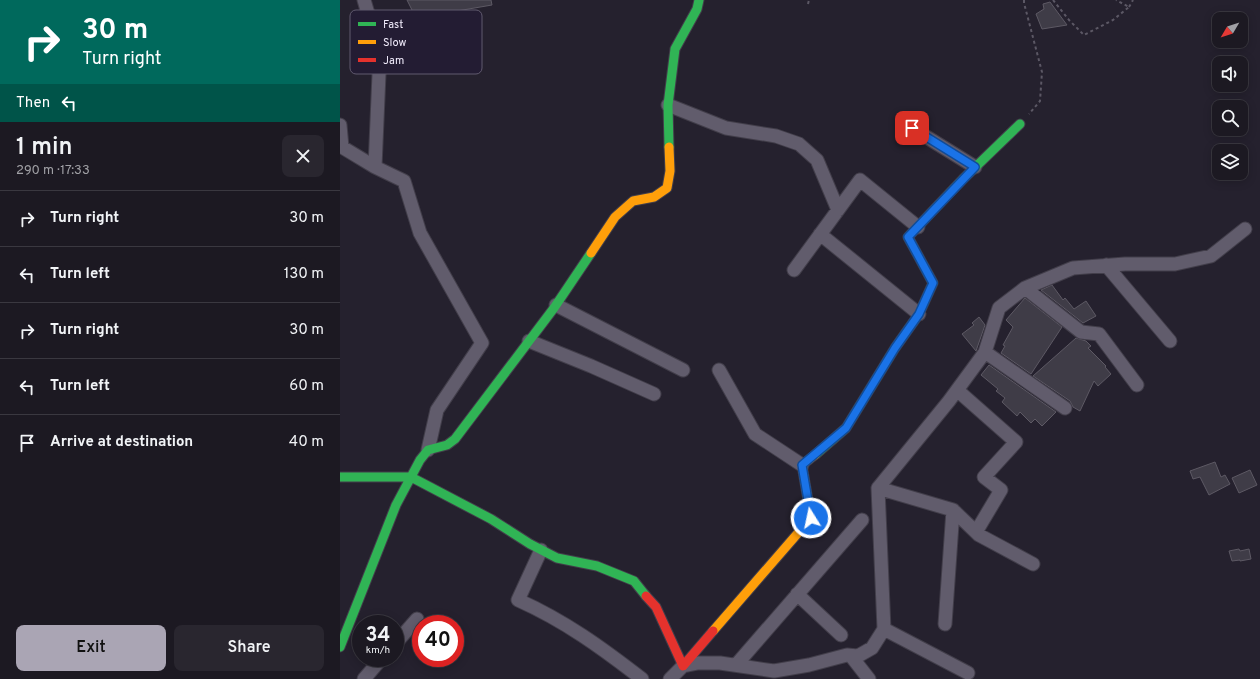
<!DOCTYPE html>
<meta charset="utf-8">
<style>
:root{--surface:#1c1922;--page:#29262f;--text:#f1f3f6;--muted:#a0a0a5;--line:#3a3840;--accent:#aaa5b4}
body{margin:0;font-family:Overpass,sans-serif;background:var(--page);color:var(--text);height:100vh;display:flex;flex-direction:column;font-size:15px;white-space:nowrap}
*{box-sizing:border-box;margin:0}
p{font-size:13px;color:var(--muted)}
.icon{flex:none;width:22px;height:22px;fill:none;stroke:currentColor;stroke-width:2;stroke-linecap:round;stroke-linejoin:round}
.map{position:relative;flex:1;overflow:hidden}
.panel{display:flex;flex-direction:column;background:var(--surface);width:340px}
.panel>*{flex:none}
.guide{background:#00695c;color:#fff;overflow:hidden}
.needle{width:26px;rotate:231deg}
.controls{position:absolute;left:872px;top:12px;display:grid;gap:8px}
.controls a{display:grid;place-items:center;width:36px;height:36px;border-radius:8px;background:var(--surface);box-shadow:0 2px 10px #0003,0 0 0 1px var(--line);font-size:20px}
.speed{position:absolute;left:12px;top:615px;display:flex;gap:8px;font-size:20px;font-weight:700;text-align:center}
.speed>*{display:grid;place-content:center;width:52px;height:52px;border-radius:50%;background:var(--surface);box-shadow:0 2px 10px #0003,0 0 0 1px var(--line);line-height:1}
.speed small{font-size:10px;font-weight:400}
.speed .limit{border:6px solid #d22;background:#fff;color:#111}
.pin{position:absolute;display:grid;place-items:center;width:34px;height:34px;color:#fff;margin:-17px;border-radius:8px;box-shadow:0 2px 6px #0006}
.me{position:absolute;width:44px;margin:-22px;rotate:350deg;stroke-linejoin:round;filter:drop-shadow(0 0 3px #0008)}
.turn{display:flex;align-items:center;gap:14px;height:84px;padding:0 16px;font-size:18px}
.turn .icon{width:52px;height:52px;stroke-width:2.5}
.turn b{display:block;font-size:28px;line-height:34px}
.then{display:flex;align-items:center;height:38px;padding:0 16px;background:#0003;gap:8px;font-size:15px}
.round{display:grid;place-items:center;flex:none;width:42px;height:42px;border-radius:8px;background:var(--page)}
.overview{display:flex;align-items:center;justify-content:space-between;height:68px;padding:0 16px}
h1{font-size:24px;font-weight:600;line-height:30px}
.primary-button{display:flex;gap:8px;margin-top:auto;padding:8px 16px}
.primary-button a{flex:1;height:46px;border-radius:8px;background:var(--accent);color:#111;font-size:16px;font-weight:600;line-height:46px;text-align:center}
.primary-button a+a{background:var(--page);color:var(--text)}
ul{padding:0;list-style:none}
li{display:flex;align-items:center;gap:12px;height:56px;padding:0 16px;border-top:1px solid var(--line)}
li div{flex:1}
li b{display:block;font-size:15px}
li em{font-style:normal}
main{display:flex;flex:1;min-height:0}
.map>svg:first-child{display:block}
.building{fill:#3f3c47;stroke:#5d5964}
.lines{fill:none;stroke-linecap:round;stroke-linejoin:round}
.street-casing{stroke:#423e4a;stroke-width:15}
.fast-casing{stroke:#423e4a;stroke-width:11}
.slow-casing{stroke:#423e4a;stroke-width:11}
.jam-casing{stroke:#423e4a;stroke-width:11}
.path{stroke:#5c5865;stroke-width:2;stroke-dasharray:3 3;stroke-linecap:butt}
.street{stroke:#615c6c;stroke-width:13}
.fast{stroke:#30b455;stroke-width:9}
.slow{stroke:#ff9f0a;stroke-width:9}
.jam{stroke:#e5322d;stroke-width:9}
.route-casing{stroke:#114b97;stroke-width:10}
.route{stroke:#1a73e8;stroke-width:7}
.key{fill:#231c33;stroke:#615a6f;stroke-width:1}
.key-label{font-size:11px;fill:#f1ecfc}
</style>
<main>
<section class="panel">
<div class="guide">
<div class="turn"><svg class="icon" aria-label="right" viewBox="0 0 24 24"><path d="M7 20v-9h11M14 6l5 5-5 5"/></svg><div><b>30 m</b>Turn right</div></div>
<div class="then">Then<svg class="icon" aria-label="left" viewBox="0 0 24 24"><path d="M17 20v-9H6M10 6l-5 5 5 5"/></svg></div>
</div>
<div class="overview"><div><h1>1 min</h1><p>290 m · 17:33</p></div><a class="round"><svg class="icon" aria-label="close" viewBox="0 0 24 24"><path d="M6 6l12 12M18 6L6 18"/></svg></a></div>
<ul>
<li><svg class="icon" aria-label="right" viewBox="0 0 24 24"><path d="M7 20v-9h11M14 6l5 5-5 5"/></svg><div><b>Turn right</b></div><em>30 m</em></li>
<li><svg class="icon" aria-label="left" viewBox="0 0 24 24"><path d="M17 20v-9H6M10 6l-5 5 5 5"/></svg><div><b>Turn left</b></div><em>130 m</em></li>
<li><svg class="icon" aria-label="right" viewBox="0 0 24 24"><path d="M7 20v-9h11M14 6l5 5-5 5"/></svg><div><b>Turn right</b></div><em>30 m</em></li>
<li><svg class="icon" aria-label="left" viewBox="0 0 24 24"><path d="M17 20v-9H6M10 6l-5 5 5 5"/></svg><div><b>Turn left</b></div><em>60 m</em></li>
<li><svg class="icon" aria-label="arrive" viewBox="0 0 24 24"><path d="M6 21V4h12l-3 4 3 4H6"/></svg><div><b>Arrive at destination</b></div><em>40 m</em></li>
</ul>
<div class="primary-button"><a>Exit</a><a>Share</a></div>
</section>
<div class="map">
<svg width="920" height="679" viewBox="0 0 920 679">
<rect width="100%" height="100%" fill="#25212e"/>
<!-- building -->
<path class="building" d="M 67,0 L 151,0 L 152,5 L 76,18 Z
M 710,2 L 727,25 L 702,29 L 696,14 L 704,9 L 703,4 Z
M 712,285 L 723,300 L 725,298 L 734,309 L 746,301 L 756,316 L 743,323 L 701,290 Z
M 685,298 L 722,327 L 691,374 L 661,353 L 665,346 L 663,345 L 673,327 L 666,320 Z
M 639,317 L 645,325 L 636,351 L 622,334 L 634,325 L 632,323 Z
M 736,338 L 746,341 L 751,346 L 748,348 L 766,366 L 765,367 L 771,374 L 758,386 L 754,381 L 740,411 L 733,407 L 730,401 L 693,376 Z
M 649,365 L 716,412 L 702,426 L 695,419 L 691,423 L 680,412 L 677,416 L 662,402 L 665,398 L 656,391 L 658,389 L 641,375 Z
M 875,462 L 881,477 L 885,475 L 890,484 L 869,495 L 860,477 L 853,479 L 850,471 Z
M 910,470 L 917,485 L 899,493 L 892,478 Z
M 899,549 L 900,551 L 909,549 L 911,559 L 900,561 L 900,560 L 892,561 L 889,551 Z"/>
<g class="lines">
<!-- street casing -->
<g class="street-casing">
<path id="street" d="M 24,0 L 37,44 L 39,74 L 35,167 L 64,181 L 80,233 L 142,343 L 97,410 L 88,450
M 328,105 L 386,128 L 436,136 L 459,144 L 477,160 L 498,210
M 0,125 L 2,147 L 35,167
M 572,128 L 635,167
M 480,234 L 579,314
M 766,265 L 830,341
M 454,270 L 520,180 L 578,227
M 685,288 L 741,332 L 759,334 L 797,385
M 216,305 L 343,370
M 189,341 L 251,366 L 314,394
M 645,352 L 725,408
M 379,370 L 415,434 L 462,465
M 617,390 L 676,442 L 644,477 L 661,490 L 636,532
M 538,488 L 613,510 L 605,624
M 613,510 L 639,535 L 693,564
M 201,550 L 178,600 C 225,621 262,648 302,679
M 457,594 L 501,635
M 544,629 L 628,673
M 55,644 L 77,619
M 511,656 L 529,679
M 396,665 L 522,520
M 24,679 L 42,658
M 330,679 L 343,666 L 358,663 L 380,663 L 434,671 L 469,665 L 507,655 L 518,656 L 532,648 L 544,629 L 538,488 L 609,401 L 645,352 L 659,308 L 685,288 L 733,268 L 785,264 L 835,264 L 871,256 L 905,229"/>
</g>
<!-- fast casing -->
<g class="fast-casing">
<path id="fast" d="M 329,147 L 328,105 L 335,49 L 357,9 L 359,0
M 476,454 L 506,428 L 555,348 L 579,314 L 593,283 L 568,237 L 623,179 L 680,124
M 0,477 L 71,477 L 151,519 L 190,544 L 217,558 L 257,566 L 294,581 L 306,596
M 0,647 L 56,505 L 80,460 L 88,450 L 107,445 L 115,439 L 214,308 L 251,253"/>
</g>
<!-- slow casing -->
<g class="slow-casing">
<path id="slow" d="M 251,253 L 275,217 L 293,201 L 314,197 L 327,188 L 330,171 L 329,147
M 373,631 L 471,518 L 462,465 L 476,454"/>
</g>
<!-- jam casing -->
<g class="jam-casing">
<path id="jam" d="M 306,596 L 316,607 L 343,666 L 373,631"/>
</g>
<!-- path -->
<path class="path" d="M 684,0 L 684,3 L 702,72 L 700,101 L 689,114
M 713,0 L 729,20 L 744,35 L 773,20 L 789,7 L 776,0
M 468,4 L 469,0
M 789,7 L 793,0"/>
<!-- street -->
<use href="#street" class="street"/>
<!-- fast -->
<use href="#fast" class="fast"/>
<!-- slow -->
<use href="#slow" class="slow"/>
<!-- jam -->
<use href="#jam" class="jam"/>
</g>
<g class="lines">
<!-- route casing -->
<g class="route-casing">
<path id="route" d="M 471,518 L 462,465 L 506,428 L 555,348 L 579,314 L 593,283 L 568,237 L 635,167 L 572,128"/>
</g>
<!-- route -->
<use href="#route" class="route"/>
</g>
<!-- legend -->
<rect x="10" y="10" width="132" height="64" rx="6" class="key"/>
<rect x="18" y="22" width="18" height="4" fill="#30b455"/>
<rect x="18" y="40" width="18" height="4" fill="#ff9f0a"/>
<rect x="18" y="58" width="18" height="4" fill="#e5322d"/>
<g class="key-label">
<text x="43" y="28">Fast</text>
<text x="43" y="46">Slow</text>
<text x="43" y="64">Jam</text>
</g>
</svg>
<div class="controls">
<a><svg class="needle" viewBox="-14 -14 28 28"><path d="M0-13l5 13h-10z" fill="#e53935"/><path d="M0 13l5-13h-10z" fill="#a0a0a5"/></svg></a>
<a><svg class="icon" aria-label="sound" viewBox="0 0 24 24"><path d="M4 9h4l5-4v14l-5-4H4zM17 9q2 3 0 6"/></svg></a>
<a><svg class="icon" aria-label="search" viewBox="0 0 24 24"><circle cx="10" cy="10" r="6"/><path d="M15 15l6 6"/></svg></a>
<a><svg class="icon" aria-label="layers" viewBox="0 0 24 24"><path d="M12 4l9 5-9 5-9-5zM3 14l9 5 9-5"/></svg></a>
</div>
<div class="speed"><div>34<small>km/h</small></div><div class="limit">40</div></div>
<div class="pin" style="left:572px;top:128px;background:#d93025"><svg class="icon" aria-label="arrive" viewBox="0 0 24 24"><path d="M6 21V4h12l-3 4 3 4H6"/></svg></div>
<svg class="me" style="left:471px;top:518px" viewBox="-20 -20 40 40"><circle r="17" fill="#1a73e8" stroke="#fff" stroke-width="3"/><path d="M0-11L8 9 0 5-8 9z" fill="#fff"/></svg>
</div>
</main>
